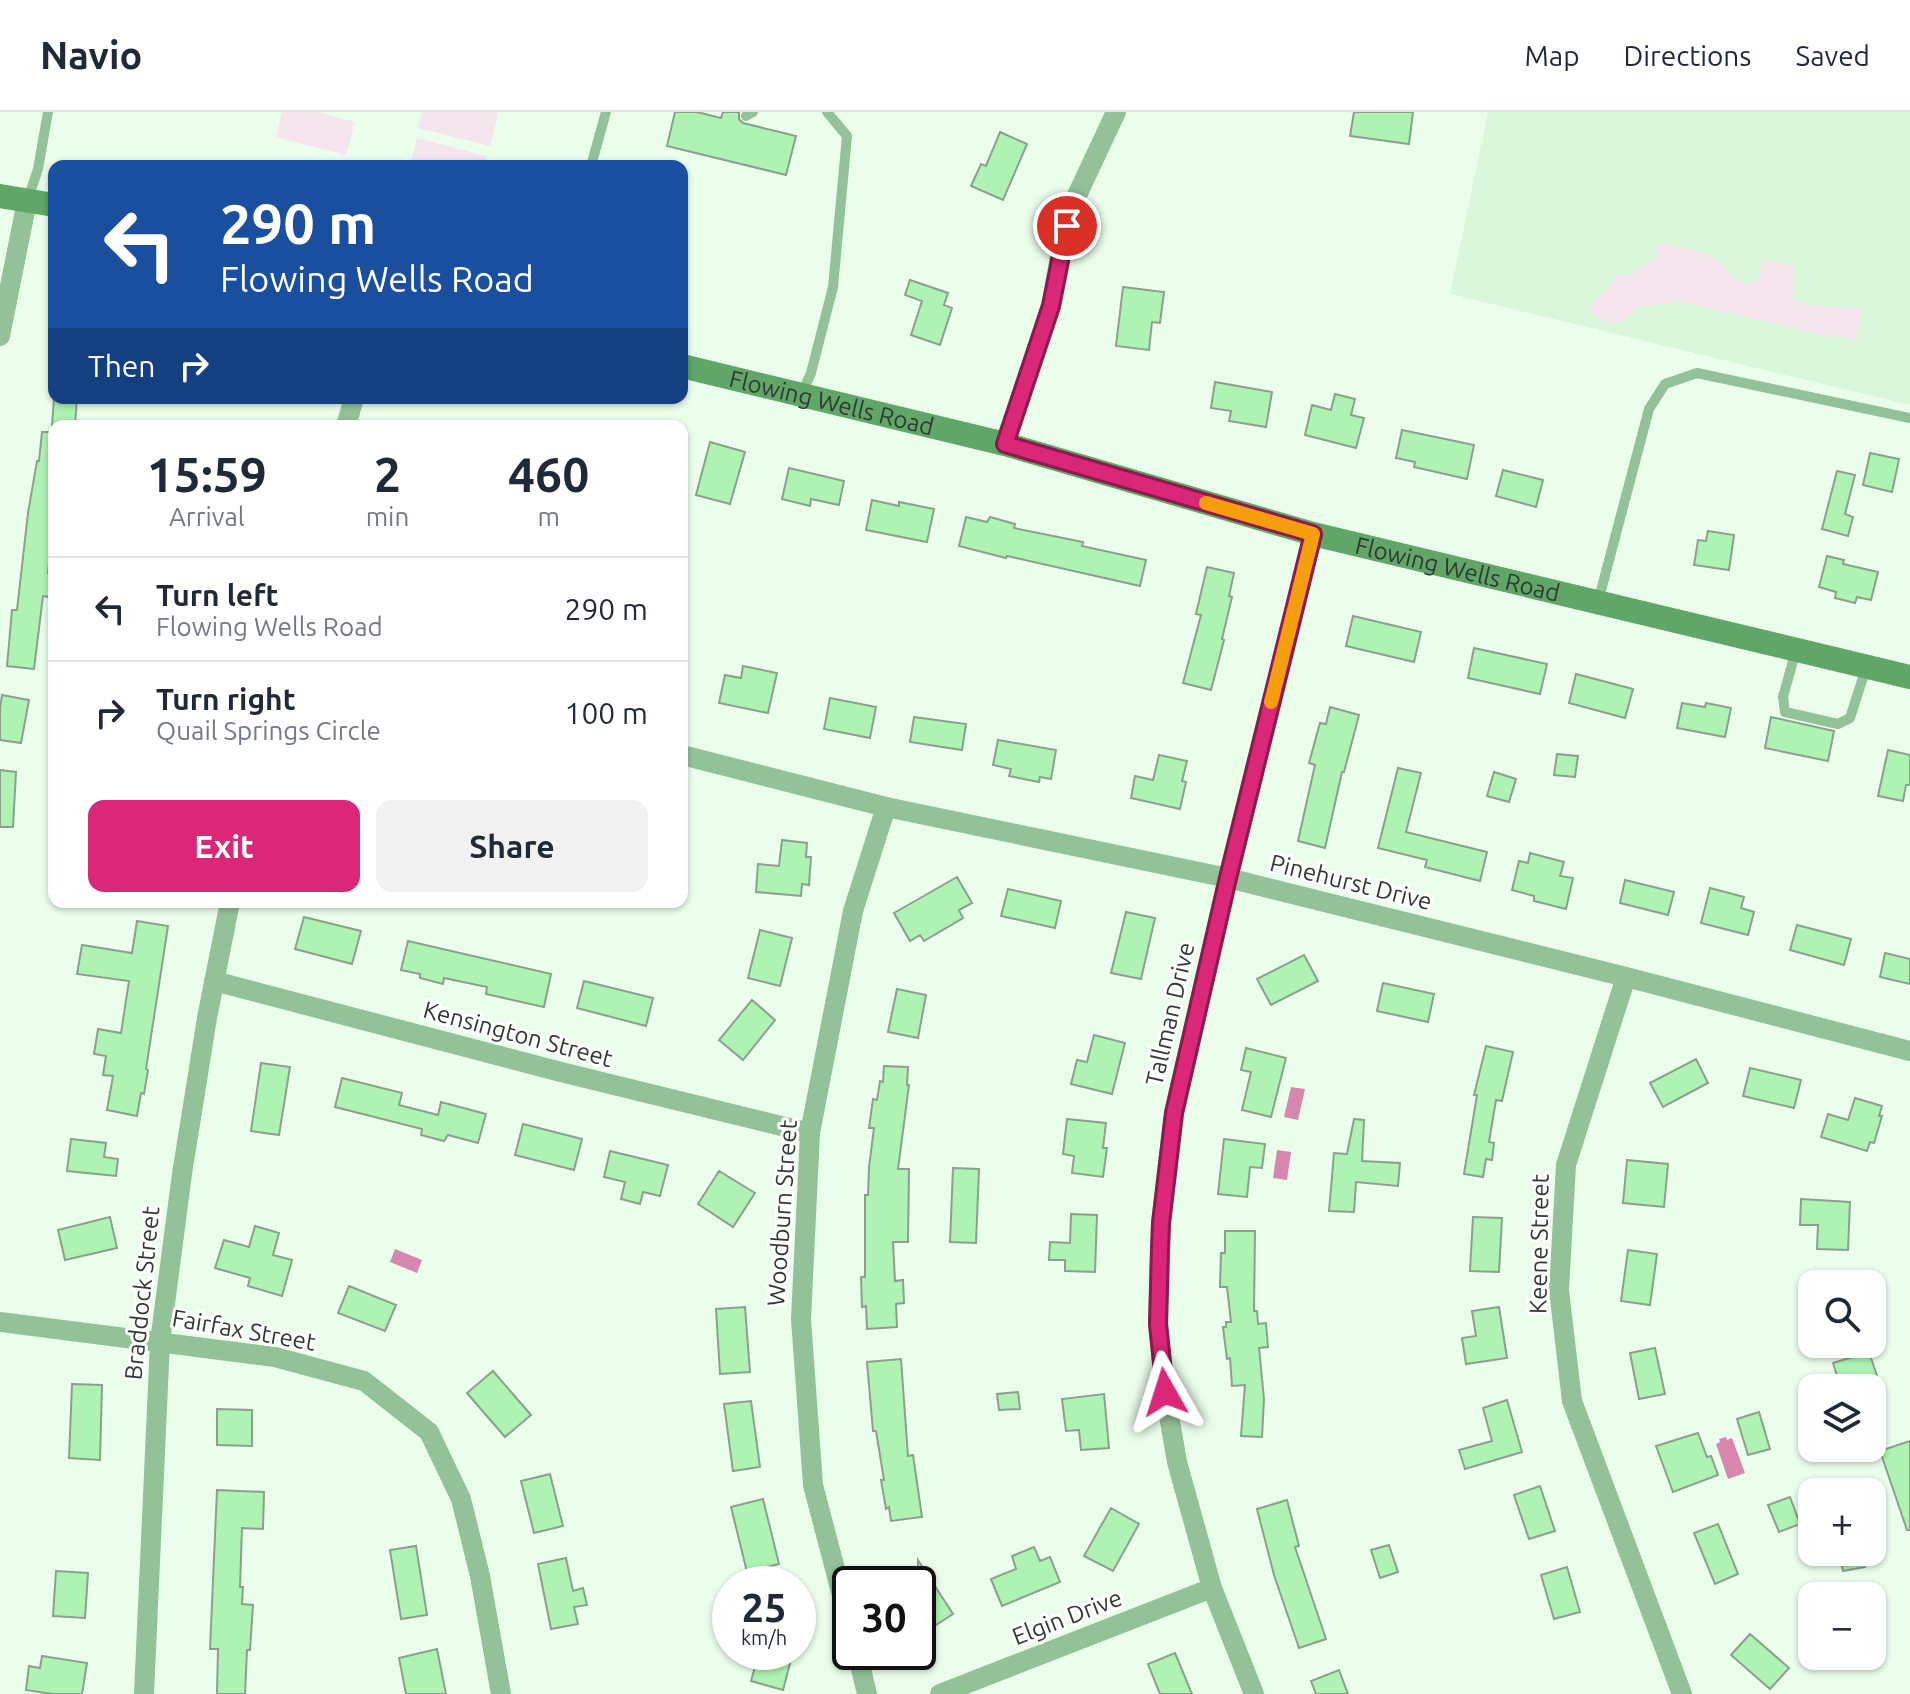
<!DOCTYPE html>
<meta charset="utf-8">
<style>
:root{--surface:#fff;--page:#f2f2f3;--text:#1f2937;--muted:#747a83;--line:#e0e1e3;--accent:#db2777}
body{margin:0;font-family:Ubuntu,sans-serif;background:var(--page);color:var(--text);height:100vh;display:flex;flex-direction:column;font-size:30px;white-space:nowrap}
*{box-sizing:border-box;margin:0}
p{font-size:26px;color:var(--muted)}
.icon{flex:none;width:44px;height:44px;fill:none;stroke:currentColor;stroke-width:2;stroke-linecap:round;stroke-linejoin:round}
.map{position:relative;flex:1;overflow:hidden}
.drawer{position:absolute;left:48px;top:308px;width:640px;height:488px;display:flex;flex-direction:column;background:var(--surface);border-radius:16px;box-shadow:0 2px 6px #0004}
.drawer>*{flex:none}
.hud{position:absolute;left:48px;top:48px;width:640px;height:244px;border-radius:16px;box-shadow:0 2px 6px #0004;background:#1a4fa0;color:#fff;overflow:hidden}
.fabs{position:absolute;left:1798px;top:1158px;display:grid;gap:16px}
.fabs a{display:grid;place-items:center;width:88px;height:88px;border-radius:16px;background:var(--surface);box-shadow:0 2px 6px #0004;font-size:40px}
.speed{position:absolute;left:712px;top:1454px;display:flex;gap:16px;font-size:40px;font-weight:700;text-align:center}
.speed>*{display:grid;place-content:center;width:104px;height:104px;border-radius:50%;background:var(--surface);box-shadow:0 2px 6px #0004;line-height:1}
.speed small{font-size:20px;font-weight:400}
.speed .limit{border:4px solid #111;border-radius:12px;background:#fff;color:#111}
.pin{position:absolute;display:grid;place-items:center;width:68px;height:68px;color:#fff;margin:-34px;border:4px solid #fff;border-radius:50%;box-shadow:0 2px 8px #0007}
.me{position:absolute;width:88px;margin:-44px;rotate:354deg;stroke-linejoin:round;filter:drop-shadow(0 0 6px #0008)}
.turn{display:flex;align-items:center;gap:28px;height:168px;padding:0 40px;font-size:36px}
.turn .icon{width:104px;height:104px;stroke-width:2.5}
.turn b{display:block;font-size:56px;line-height:68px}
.then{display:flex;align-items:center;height:76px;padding:0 40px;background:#0003;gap:16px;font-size:30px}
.eta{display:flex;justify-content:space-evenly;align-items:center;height:136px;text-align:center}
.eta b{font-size:48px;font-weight:700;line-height:56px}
.primary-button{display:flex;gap:16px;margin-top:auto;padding:16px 40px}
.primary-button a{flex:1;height:92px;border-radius:16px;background:var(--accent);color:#fff;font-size:32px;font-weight:700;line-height:92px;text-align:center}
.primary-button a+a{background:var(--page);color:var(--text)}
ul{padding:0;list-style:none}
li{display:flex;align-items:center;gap:24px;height:104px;padding:0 40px;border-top:2px solid var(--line)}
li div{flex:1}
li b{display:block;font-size:30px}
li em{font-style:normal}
header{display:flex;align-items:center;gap:48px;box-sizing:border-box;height:112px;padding:0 40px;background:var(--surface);border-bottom:2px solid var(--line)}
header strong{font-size:38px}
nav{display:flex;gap:44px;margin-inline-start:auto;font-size:28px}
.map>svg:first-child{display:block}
.built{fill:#daf7db}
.green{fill:#f5e5ec}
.water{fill:#d786ae}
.building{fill:#aef3b4;stroke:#8ba18d;stroke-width:2}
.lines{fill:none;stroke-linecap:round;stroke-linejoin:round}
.lane{stroke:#94c298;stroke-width:10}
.street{stroke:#94c298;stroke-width:20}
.secondary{stroke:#60a668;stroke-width:24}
.route-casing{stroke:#8e194d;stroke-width:20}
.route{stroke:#db2777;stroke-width:14}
.slow{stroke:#f59e0b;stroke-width:14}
.labels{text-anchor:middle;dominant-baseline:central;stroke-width:6;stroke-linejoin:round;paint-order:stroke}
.street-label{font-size:24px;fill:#313a31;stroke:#fff}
</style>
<header>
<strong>Navio</strong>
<nav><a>Map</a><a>Directions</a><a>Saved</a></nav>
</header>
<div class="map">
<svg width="1910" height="1582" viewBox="0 0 1910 1582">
<rect width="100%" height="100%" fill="#ebfeec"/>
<!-- built -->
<path class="built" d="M 1488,0 L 1910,0 L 1910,293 L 1450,182 Z"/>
<!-- green -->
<path class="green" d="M 282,0 L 316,0 L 355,10 L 346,43 L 276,25 Z
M 422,0 L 494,0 L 498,1 L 490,34 L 418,16 Z
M 417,26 L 486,44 L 484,54 L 410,54 Z
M 1661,131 C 1680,136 1701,136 1716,148 C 1730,158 1736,179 1758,169 L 1763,147 L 1795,154 L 1793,163 L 1794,188 L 1808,193 L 1861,197 L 1862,200 L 1857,226 L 1853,229 L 1842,225 L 1827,224 L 1681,190 L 1635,195 C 1634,199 1632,204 1629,206 C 1619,214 1589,211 1592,194 C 1594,186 1601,184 1606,179 C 1610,174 1612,168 1617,163 L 1629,163 L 1656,147 L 1657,138 Z"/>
<!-- water -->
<path class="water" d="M 1291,975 L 1305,977 L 1298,1008 L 1284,1005 Z
M 1277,1038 L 1291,1040 L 1287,1068 L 1273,1066 Z
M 395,1137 L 422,1148 L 417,1161 L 390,1150 Z
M 1726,1325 L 1727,1328 L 1732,1326 L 1745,1361 L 1728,1367 L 1716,1332 L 1720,1330 L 1719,1327 Z"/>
<!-- building -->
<path class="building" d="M 675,0 L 697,0 L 721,6 L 723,0 L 739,0 L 739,7 L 743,11 L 796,24 L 786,63 L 667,34 Z
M 1354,0 L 1413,0 L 1409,32 L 1350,24 Z
M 1000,20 L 1027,32 L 1003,88 L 971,74 L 981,52 L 986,54 Z
M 910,168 L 948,181 L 944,193 L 952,196 L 940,233 L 911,223 L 922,189 L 905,183 Z
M 1123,175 L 1164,180 L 1160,211 L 1152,210 L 1149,238 L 1116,234 Z
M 1215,270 L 1272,280 L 1266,315 L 1229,309 L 1231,299 L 1211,296 Z
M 1335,282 L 1355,287 L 1351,303 L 1364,306 L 1356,336 L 1305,323 L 1312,293 L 1331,298 Z
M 54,286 L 77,286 L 75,314 L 52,314 Z
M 1402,318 L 1474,333 L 1467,367 L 1414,355 L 1415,350 L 1396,346 Z
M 42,320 L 54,320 L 54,402 L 48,461 L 54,461 L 54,486 L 43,484 L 34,557 L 7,554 L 12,498 L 17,498 L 28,401 L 37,349 L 39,349 Z
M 710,330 L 745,340 L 730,392 L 696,383 Z
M 1870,341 L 1899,347 L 1892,380 L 1863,373 Z
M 789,356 L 844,369 L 839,393 L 811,387 L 810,394 L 782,387 Z
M 1503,358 L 1543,368 L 1536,395 L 1496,384 Z
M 1837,359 L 1855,363 L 1845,402 L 1853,405 L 1848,424 L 1822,417 Z
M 872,388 L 899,394 L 899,390 L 934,397 L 927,430 L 866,418 Z
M 966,405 L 987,410 L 990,405 L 1015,412 L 1014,416 L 1083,430 L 1082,434 L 1146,448 L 1140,474 L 1007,444 L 1006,446 L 959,434 Z
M 1708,419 L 1734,423 L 1729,458 L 1694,453 L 1698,428 L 1706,429 Z
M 1827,444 L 1844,448 L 1843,452 L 1878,460 L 1871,488 L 1857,485 L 1855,491 L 1835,486 L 1836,480 L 1819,475 Z
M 1207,455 L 1234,461 L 1229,484 L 1232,485 L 1222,527 L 1224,528 L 1211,578 L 1183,571 L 1201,503 L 1196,502 Z
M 1353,504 L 1421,520 L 1414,550 L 1346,534 Z
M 1474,536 L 1547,552 L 1540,582 L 1468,566 Z
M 743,554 L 777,561 L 768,601 L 719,591 L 725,563 L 741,566 Z
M 1576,562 L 1633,577 L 1625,606 L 1569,591 Z
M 2,583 L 29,588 L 21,631 L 0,628 L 0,596 Z
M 830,586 L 876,595 L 870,626 L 824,617 Z
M 1682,591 L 1705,595 L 1706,591 L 1731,596 L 1725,625 L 1677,616 Z
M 1330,595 L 1359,603 L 1344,660 L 1342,660 L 1325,736 L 1298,729 L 1315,653 L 1309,651 L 1320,611 L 1326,612 Z
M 914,605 L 966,612 L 962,638 L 910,630 Z
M 1771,605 L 1834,619 L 1828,649 L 1765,636 Z
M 998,628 L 1056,638 L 1051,667 L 1040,665 L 1039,670 L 1009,664 L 1011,657 L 993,653 Z
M 1888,638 L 1910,643 L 1910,673 L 1906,673 L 1903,689 L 1878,684 Z
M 1557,642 L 1578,644 L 1575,665 L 1554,663 Z
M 1159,643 L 1187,649 L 1182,669 L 1186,670 L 1180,697 L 1131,686 L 1135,664 L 1153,668 Z
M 1398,656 L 1421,661 L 1406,720 L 1487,740 L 1480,769 L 1425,755 L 1427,748 L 1378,736 Z
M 0,658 L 16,660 L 13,715 L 0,715 Z
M 1494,660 L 1516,667 L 1509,690 L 1487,684 Z
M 782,728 L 807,731 L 806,745 L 811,745 L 809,773 L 802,772 L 801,784 L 756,780 L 758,752 L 779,754 Z
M 1530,741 L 1564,750 L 1560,764 L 1573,766 L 1566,797 L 1534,789 L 1534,784 L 1512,778 L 1519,749 L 1528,751 Z
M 957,765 L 972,791 L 959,798 L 963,806 L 924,829 L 920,823 L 910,829 L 894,801 Z
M 1625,768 L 1674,780 L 1668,803 L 1620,791 Z
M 1710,776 L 1744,785 L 1741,796 L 1754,800 L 1748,823 L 1701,811 Z
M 1008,777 L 1061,789 L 1055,816 L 1001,804 Z
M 1126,800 L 1155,806 L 1141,867 L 1111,861 Z
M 304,805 L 361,819 L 352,852 L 295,837 Z
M 137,809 L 168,814 L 146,957 L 148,958 L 144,982 L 141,981 L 137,1004 L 107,998 L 113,964 L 103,963 L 106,944 L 94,942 L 98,917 L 121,921 L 129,869 L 77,862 L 82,833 L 132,841 Z
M 1797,813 L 1851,827 L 1844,853 L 1790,838 Z
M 760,818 L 792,826 L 780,874 L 748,866 Z
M 408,829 L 551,862 L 544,895 L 486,882 L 487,875 L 444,866 L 443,872 L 420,866 L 420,862 L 401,858 Z
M 1885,841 L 1910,847 L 1910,872 L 1880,865 Z
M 1304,843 L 1318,869 L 1271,893 L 1257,867 Z
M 584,869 L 653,886 L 646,914 L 577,896 Z
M 1383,871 L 1434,882 L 1428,910 L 1377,899 Z
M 897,877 L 926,883 L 918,926 L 888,920 Z
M 752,888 L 775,908 L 743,948 L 719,928 Z
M 1094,923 L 1125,931 L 1112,982 L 1071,972 L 1077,948 L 1087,950 Z
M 1486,934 L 1513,940 L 1502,989 L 1496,988 L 1489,1030 L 1494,1031 L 1492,1048 L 1486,1047 L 1483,1065 L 1464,1062 L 1477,983 L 1474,983 Z
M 1246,936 L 1286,946 L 1271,1005 L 1242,998 L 1251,960 L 1241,958 Z
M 1696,947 L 1708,971 L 1663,995 L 1650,971 Z
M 261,951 L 290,955 L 279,1023 L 251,1019 Z
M 884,954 L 908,955 L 907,973 L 909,973 L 898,1057 L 909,1057 L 908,1130 L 893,1130 L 895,1169 L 903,1168 L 904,1191 L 896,1192 L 897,1215 L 867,1217 L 866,1194 L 862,1195 L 861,1165 L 865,1165 L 865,1083 L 868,1083 L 869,1055 L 874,1016 L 869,1016 L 873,987 L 877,988 L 880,969 L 883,970 Z
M 1750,956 L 1801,968 L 1794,996 L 1743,984 Z
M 342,966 L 402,981 L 399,993 L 438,1003 L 441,990 L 486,1002 L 478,1031 L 448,1023 L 444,1029 L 421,1023 L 422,1017 L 335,995 Z
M 1855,986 L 1882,994 L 1879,1004 L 1882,1004 L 1874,1031 L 1870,1030 L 1867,1039 L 1821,1025 L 1828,1002 L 1848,1008 Z
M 1067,1007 L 1106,1011 L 1103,1036 L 1107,1036 L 1103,1065 L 1072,1061 L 1074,1044 L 1063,1042 Z
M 1354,1007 L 1364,1008 L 1362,1049 L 1400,1051 L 1398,1074 L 1356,1070 L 1354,1100 L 1329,1099 L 1334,1041 L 1347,1042 Z
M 523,1012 L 582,1027 L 574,1058 L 515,1043 Z
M 71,1027 L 106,1031 L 104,1045 L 118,1047 L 116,1064 L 67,1059 Z
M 1224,1027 L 1265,1032 L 1262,1056 L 1250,1055 L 1247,1085 L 1218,1082 Z
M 610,1039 L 668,1053 L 660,1084 L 643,1080 L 640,1092 L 621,1087 L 625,1070 L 604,1065 Z
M 1627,1048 L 1668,1052 L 1664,1095 L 1623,1091 Z
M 953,1056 L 979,1057 L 976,1131 L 950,1130 Z
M 719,1059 L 755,1081 L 733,1115 L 698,1092 Z
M 1801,1087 L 1850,1090 L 1848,1138 L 1817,1137 L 1818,1113 L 1800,1113 Z
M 1071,1102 L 1097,1103 L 1095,1160 L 1065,1159 L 1065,1148 L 1049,1148 L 1050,1130 L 1070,1131 Z
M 110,1105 L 117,1136 L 65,1148 L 58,1118 Z
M 1473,1105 L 1502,1106 L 1499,1160 L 1470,1159 Z
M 255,1114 L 279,1121 L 273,1143 L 292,1148 L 282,1184 L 248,1174 L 250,1166 L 215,1156 L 224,1128 L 249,1135 Z
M 1225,1119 L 1255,1119 L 1254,1199 L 1257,1199 L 1258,1212 L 1266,1211 L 1268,1235 L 1259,1236 L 1264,1287 L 1262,1325 L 1241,1324 L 1245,1273 L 1232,1274 L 1230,1246 L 1227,1247 L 1223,1215 L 1226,1215 L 1226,1210 L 1231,1210 L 1227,1175 L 1220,1175 L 1221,1141 L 1225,1141 Z
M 1628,1138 L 1657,1142 L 1650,1193 L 1621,1189 Z
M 349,1174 L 396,1193 L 385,1219 L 338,1201 Z
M 745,1195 L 750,1260 L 720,1262 L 716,1197 Z
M 1499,1195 L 1507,1246 L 1466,1252 L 1462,1226 L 1476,1224 L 1472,1199 Z
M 1655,1236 L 1665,1282 L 1639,1287 L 1630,1241 Z
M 1869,1240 L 1881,1276 L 1841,1276 L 1833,1251 Z
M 901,1247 L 908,1344 L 913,1343 L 922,1405 L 891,1409 L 889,1395 L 886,1397 L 881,1368 L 884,1368 L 876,1319 L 873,1319 L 867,1250 Z
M 493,1259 L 531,1303 L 505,1325 L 467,1281 Z
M 72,1272 L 102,1273 L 100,1348 L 69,1346 Z
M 1018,1280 L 1020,1297 L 999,1298 L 997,1282 Z
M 1104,1282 L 1109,1336 L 1081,1338 L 1079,1318 L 1066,1319 L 1062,1287 Z
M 1507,1288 L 1522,1340 L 1465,1357 L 1459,1338 L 1492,1329 L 1483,1296 Z
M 751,1289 L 760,1355 L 733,1359 L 724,1292 Z
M 217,1297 L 252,1298 L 252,1334 L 217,1333 Z
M 1759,1300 L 1770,1337 L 1748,1343 L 1737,1307 Z
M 1698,1321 L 1707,1345 L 1711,1344 L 1718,1363 L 1673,1380 L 1656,1334 Z
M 1910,1329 L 1910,1418 L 1907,1418 L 1880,1339 Z
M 550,1362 L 563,1414 L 534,1421 L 521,1369 Z
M 1540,1374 L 1555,1419 L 1529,1427 L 1514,1383 Z
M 217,1378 L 264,1380 L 263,1417 L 242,1416 L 240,1475 L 243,1475 L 242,1492 L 253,1493 L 250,1538 L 247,1538 L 245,1582 L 217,1582 L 218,1537 L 210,1537 Z
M 1790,1385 L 1800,1412 L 1779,1420 L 1768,1393 Z
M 763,1387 L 779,1452 L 747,1460 L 731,1395 Z
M 1287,1388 L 1299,1434 L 1295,1435 L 1326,1527 L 1299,1536 L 1274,1463 L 1257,1397 Z
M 1111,1396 L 1139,1412 L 1113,1459 L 1084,1444 Z
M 1718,1412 L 1738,1462 L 1715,1472 L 1694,1421 Z
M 1389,1433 L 1398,1460 L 1380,1466 L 1371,1438 Z
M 416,1434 L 427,1503 L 401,1507 L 390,1438 Z
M 1034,1435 L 1040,1449 L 1050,1445 L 1060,1470 L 1002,1494 L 991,1467 L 1016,1457 L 1012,1444 Z
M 1839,1440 L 1862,1440 L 1865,1455 L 1843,1459 Z
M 566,1446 L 573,1479 L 583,1476 L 587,1493 L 574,1495 L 578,1512 L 551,1517 L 538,1452 Z
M 918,1448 L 953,1502 L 930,1517 L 925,1510 L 918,1514 L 918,1472 L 890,1472 L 918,1454 Z
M 1567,1455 L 1580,1500 L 1554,1507 L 1541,1463 Z
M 56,1459 L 88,1461 L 85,1506 L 53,1504 Z
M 1750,1522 L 1789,1556 L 1770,1577 L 1731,1543 Z
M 437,1537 L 446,1582 L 406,1582 L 399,1546 Z
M 759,1540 L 793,1540 L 783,1578 L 751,1569 Z
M 1175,1541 L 1192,1582 L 1160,1582 L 1148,1552 Z
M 42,1544 L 87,1551 L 82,1582 L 52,1582 L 26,1578 L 29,1554 L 40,1556 Z
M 1339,1558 L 1348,1582 L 1316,1582 L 1311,1569 Z"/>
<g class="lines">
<!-- lane -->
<path class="lane" d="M 746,4 L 753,0
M 591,54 L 606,0
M 28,87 L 38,57 L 48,0
M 802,281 L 811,261 L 833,175 L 847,24 L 827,0
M 1598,490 L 1649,297 L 1665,272 L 1697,261 L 1910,306
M 1796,538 L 1783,585 L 1785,600 L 1838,612 L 1850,606 L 1866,556"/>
<!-- street -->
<path class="street" d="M 0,224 L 27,89
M 346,314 L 354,286
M 1005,332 L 1051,194 L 1062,133 L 1072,94 L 1116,0
M 682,643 L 886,695 L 1228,766 L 1626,865 L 1910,939
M 1626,865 L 1566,1053 L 1559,1178 L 1572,1289 L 1682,1582
M 214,869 L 561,960 L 810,1021
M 0,1210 L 275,1245 L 364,1269 L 429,1320 L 461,1387 L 480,1464 L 501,1582
M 850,1514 L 813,1373 L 801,1207 L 810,1021 L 853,799 L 886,695
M 857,1540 L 867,1582
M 144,1582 L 160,1230 L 182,1062 L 207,906 L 230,790
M 940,1582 L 1212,1476
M 1254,1582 L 1212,1476 L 1177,1350 L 1165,1280 L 1158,1212 L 1161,1111 L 1174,1001 L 1228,766 L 1313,422"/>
<!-- secondary -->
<g class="secondary">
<path d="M 0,84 L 54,93"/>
<path id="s1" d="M 682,254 L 1005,332 L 1313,422 L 1910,565"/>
</g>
</g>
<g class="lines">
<!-- route casing -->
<g class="route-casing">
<path id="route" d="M 1067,114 L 1051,194 L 1005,332 L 1313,422 L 1228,766 L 1174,1001 L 1161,1111 L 1160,1136 L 1158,1212 L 1165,1280"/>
</g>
<!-- route -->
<use href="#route" class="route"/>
<!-- slow -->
<path class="slow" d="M 1206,391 L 1313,422 L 1271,590"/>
</g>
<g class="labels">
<!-- street labels -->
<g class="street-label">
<text stroke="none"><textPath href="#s1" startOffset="154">Flowing Wells Road</textPath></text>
<text stroke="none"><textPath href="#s1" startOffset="802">Flowing Wells Road</textPath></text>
<text transform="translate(1351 770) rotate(14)">Pinehurst Drive</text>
<text transform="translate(1170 902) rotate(-77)">Tallman Drive</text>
<text transform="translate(518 922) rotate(15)">Kensington Street</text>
<text transform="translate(782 1101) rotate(-86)">Woodburn Street</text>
<text transform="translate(1539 1132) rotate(-89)">Keene Street</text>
<text transform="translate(142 1181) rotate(-84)">Braddock Street</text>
<text transform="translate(244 1218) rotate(10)">Fairfax Street</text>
<text transform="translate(1067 1505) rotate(-21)">Elgin Drive</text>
</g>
</g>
</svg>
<div class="fabs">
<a><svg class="icon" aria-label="search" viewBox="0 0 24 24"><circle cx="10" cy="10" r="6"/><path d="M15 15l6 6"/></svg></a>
<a><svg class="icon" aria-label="layers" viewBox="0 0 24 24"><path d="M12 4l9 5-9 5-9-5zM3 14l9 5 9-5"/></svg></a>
<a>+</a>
<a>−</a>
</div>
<div class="speed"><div>25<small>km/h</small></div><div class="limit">30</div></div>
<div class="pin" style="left:1067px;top:114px;background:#d93025"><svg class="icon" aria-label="arrive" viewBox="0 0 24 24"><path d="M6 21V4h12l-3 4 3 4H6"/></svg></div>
<svg class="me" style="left:1165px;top:1280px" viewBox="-20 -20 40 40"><path d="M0-17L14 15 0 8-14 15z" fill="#db2777" stroke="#fff" stroke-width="4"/></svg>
<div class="hud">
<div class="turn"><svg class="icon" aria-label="left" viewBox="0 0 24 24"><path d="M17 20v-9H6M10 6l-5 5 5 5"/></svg><div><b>290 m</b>Flowing Wells Road</div></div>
<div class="then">Then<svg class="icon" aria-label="right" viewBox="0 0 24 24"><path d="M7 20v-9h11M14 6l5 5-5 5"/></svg></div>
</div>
<section class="drawer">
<div class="eta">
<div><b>15:59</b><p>Arrival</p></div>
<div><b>2</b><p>min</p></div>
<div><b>460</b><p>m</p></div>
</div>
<ul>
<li><svg class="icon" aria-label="left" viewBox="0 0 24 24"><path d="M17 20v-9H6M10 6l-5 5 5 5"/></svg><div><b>Turn left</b><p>Flowing Wells Road</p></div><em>290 m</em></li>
<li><svg class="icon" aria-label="right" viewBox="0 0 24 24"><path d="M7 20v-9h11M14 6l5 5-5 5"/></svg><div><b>Turn right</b><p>Quail Springs Circle</p></div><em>100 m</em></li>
</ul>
<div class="primary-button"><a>Exit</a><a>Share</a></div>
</section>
</div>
